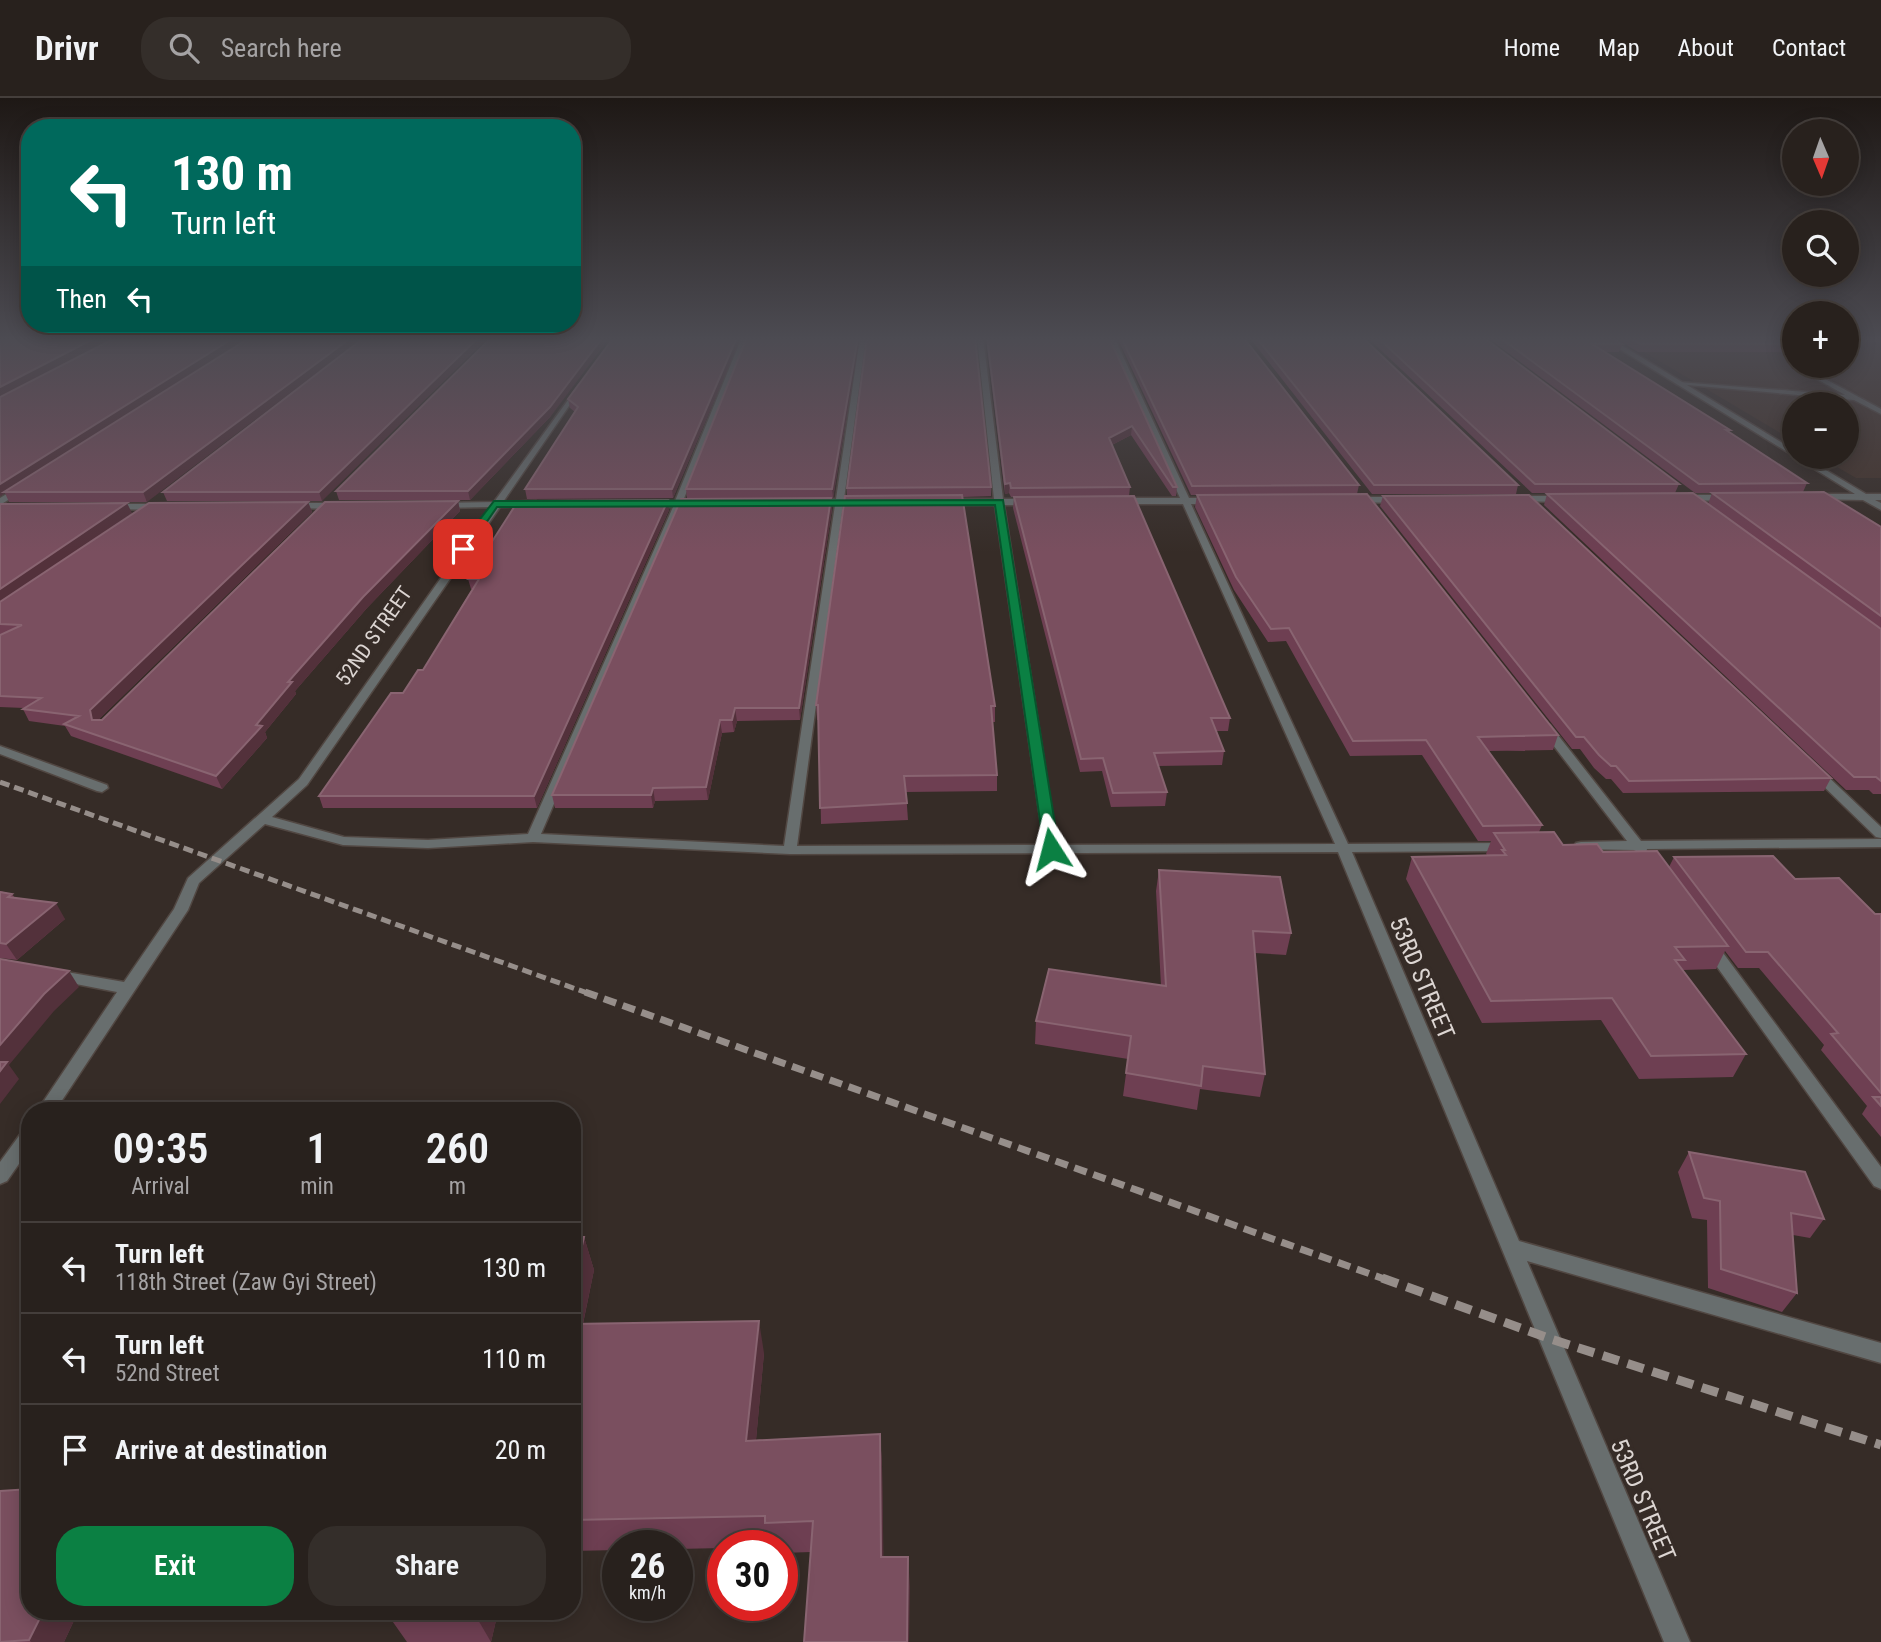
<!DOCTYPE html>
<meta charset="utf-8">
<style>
:root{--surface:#28211d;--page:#342e2a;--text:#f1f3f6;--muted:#a5a3a4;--line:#443e3b;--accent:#0b8043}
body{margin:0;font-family:"Roboto Condensed",sans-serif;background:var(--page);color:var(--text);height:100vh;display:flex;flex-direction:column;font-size:26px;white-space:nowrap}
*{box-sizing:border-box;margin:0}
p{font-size:23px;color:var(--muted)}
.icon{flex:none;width:38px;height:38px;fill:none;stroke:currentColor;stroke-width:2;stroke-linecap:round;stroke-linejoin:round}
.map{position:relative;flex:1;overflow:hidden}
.details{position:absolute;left:21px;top:1004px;width:560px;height:518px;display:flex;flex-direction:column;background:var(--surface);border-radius:28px;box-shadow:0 4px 18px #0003,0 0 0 2px var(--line)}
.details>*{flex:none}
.banner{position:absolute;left:21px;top:21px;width:560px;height:214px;border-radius:28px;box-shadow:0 4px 18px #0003,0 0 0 2px var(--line);background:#00695c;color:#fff;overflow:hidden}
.needle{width:46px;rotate:178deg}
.controls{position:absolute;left:1782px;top:21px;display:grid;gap:14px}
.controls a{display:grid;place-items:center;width:77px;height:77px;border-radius:50%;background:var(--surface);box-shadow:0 4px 18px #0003,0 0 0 2px var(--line);font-size:35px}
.speed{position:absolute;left:602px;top:1432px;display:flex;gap:14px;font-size:35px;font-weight:700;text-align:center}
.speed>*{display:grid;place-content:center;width:91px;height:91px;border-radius:50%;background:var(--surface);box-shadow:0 4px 18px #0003,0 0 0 2px var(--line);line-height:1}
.speed small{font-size:18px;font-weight:400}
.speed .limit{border:10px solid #d22;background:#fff;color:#111}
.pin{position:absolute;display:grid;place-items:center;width:60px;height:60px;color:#fff;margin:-30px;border-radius:14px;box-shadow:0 4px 10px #0006}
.me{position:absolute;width:77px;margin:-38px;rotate:351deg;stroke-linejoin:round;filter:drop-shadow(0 0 5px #0008)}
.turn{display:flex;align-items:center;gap:24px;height:147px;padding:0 35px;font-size:32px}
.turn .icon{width:91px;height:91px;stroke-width:2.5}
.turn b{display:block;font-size:49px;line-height:60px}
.then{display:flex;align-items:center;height:66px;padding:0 35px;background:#0003;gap:14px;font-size:26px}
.eta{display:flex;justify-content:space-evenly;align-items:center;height:119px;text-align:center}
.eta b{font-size:42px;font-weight:600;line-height:49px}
.button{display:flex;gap:14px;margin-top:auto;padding:14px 35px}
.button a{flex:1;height:80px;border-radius:28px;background:var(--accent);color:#fff;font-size:28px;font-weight:600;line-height:80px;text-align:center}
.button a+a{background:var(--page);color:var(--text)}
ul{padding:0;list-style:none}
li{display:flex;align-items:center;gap:21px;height:91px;padding:0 35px;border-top:2px solid var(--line)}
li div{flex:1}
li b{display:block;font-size:26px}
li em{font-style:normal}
header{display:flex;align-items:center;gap:42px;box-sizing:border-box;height:98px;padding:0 35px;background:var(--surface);border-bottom:2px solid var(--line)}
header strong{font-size:33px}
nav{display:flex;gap:38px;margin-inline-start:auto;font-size:24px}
.search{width:490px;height:63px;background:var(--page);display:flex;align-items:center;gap:18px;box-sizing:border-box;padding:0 24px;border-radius:28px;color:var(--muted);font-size:26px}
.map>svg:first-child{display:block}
.built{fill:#43322a}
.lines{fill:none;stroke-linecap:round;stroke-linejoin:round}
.lane-casing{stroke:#514742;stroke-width:3}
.street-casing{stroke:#514742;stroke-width:3}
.lane{fill:#686e6e;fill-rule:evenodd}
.street{fill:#686e6e;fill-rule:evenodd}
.rail-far2{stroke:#968e8a;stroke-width:5;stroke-dasharray:10 5;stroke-linecap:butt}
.rail-far1{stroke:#968e8a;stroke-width:7;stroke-dasharray:13 7;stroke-linecap:butt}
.rail{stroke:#968e8a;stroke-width:9;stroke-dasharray:17 9;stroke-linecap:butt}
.wall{fill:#6e3f52}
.shaded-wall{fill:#53313b}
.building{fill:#7a4f5f;stroke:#896471;stroke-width:2}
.route{fill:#0b8043;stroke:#07532c;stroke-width:2}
.labels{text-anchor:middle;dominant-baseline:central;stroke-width:7;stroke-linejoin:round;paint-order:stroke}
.far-street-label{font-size:21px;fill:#dcd5d2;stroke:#362c27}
.street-label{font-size:24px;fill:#dcd5d2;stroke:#362c27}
</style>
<header>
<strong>Drivr</strong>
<div class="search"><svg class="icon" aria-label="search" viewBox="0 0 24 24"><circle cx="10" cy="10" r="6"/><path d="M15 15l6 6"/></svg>Search here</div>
<nav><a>Home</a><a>Map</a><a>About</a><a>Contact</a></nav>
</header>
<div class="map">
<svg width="1881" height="1544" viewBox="0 0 1881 1544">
<rect width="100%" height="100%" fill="#362c27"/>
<!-- built -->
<path class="built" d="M 1619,239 L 1794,239 L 1794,268 L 1846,268 L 1846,239 L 1881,239 L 1881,380 L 1856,380 L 1820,359 L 1846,359 L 1846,306 L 1794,306 L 1794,343 Z"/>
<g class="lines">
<!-- lane casing -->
<g class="lane-casing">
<path id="lane" d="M 1794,268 L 1801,268 L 1881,311 L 1881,316 L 1854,302 L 1676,286 L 1679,284 L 1845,297 Z"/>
</g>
<!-- street casing -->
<g class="street-casing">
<path id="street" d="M 742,239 L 748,239 L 683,403 L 697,403 L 701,406 L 697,409 L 681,409 L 541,736 L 784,748 L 835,407 L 815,407 L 811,404 L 815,401 L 836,401 L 860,239 L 866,239 L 844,401 L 861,401 L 865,404 L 861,407 L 843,407 L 797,748 L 1044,747 L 995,407 L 944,407 L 940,404 L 944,401 L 994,401 L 977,239 L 983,239 L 1003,401 L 1033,401 L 1037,404 L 1033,407 L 1004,407 L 1057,747 L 1335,746 L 1183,406 L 1119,406 L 1115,403 L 1119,400 L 1180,400 L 1108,239 L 1114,239 L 1189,400 L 1215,400 L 1219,403 L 1215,406 L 1191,406 L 1348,746 L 1505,745 L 1512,749 L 1505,753 L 1352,754 L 1519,1143 L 1881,1245 L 1881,1265 L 1527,1163 L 1690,1544 L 1664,1544 L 1338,754 L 790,756 L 533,744 L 428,750 L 343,747 L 265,726 L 199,785 L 188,812 L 55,1013 L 37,1013 L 117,894 L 50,881 L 47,877 L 50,873 L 55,872 L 124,884 L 174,811 L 188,780 L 299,681 L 491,409 L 440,410 L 436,407 L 437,405 L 494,404 L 579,287 L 582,289 L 503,404 L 536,403 L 540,406 L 539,408 L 500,409 L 307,687 L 272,719 L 344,739 L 428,742 L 528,736 L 673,409 L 650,409 L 646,406 L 650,403 L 675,403 Z
M 1600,239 L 1608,239 L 1794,352 L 1794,358 Z
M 1795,359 L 1804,359 L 1866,396 L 1881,396 L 1881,402 L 1875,402 L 1881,405 L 1881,412 L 1863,402 L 1809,401 L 1809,397 L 1812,396 L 1855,396 Z
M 20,388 L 27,390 L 0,407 L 0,400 Z
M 1683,397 L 1729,397 L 1733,400 L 1729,403 L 1680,402 L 1679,400 Z
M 1515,398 L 1565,398 L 1569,401 L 1565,404 L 1512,403 L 1512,399 Z
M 1354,399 L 1400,399 L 1404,402 L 1400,405 L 1351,404 L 1350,402 Z
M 293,405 L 340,405 L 344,408 L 340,411 L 290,410 L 289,408 Z
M 111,406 L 161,406 L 165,409 L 161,412 L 108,411 L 108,407 Z
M 1546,626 L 1550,627 L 1641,743 L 1881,741 L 1881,749 L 1647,751 L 1646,755 L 1641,756 L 1634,752 L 1576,751 L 1574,748 L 1576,745 L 1581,744 L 1627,743 L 1540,630 Z
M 0,648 L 107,687 L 108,690 L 102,694 L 97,693 L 0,656 Z
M 1816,670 L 1820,671 L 1881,729 L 1881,740 L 1876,739 L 1812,677 L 1810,674 Z
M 1710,843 L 1715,844 L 1881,1069 L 1881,1091 L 1874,1088 L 1705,852 L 1702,848 L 1705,844 Z
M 30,1029 L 30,1050 L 7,1083 L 0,1086 L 0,1064 L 24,1031 Z"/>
</g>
<!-- lane -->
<use href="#lane" class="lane"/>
<!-- street -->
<use href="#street" class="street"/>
<!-- rail-far2 -->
<path class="rail-far2" d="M 0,684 L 590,896"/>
<!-- rail-far1 -->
<path class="rail-far1" d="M 585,894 L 1387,1182"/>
<!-- rail -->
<path class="rail" d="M 1382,1180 L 1551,1241 L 1881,1347"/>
</g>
<!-- wall -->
<path class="wall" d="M 117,239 L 147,404 L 9,404 L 5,395 L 0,398 L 0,299 Z
M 365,239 L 322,403 L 167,403 L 163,394 Z
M 741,239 L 673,400 L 527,401 L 525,391 L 575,314 L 570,310 L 568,301 Z
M 860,239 L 833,400 L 831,400 L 832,411 L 800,622 L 737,623 L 734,634 L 722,635 L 708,702 L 655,703 L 653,710 L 555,710 L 552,697 L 826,400 L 687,400 L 686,391 Z
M 986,239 L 1109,239 L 1177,389 L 1176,398 L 1172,398 L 1131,337 L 1112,347 L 1130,389 L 1129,398 L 1230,620 L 1228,633 L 1216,633 L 1224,653 L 1222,667 L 1158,668 L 1167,694 L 1165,708 L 1111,709 L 1102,673 L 1080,674 L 1013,410 L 1014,399 L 1011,399 L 1009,395 L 1005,396 Z
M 1117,239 L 1243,239 L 1359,387 L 1357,396 L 1558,637 L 1553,652 L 1488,653 L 1542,727 L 1539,734 L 1563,747 L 1603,754 L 1669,769 L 1674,759 L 1795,781 L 1875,816 L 1881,816 L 1881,1039 L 1862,1016 L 1867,1008 L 1821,952 L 1824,947 L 1759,870 L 1738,870 L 1725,853 L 1716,871 L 1683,872 L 1746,956 L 1733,979 L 1639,981 L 1601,922 L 1482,925 L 1406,781 L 1412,759 L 1487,757 L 1486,756 L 1491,743 L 1478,743 L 1422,657 L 1350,658 L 1286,543 L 1268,544 L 1234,492 L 1195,409 L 1197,397 L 1191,397 Z
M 1249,239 L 1362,239 L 1518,387 L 1516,396 L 1372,396 Z
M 1367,239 L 1483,239 L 1679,386 L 1675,395 L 1708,406 L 1712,395 L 1695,395 L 1487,239 L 1611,239 L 1622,246 L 1619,254 L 1605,254 L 1730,332 L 1729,334 L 1807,385 L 1803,394 L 1881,429 L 1881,696 L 1873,696 L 1869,692 L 1846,692 L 1544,407 L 1547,396 L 1628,395 L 1532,395 Z
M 1614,239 L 1794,239 L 1794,254 L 1638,254 Z
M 551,318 L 470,402 L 339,402 L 336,393 Z
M 991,389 L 991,398 L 962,399 L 995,608 L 995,624 L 992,624 L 997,677 L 997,693 L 906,694 L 908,722 L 821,726 L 819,622 L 817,622 L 816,607 L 847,398 L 847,390 Z
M 1383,398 L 1831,680 L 1824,693 L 1623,695 L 1611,681 L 1606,681 L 1594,670 L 1580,651 L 1572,651 L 1380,408 Z
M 458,403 L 460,413 L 367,510 L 295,593 L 296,596 L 265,634 L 267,640 L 222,691 L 71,638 L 65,628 L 29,623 L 23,611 L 24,610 L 0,609 L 0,406 L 132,415 L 65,460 L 308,404 L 312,414 L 98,622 L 102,622 Z
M 669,412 L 537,710 L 323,710 L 319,698 L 423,572 L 472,491 L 471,491 L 468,481 Z
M 1159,772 L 1291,835 L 1286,857 L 1255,855 L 1265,976 L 1260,999 L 1200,991 L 1197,1012 L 1123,998 L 1128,961 L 1035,946 L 1036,923 L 1161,888 L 1156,793 Z
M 0,793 L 12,796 L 15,800 L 65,821 L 17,862 L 0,860 Z
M 1689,1054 L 1824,1121 L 1810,1140 L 1793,1137 L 1797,1195 L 1782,1214 L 1708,1190 L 1707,1122 L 1692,1120 L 1678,1074 Z
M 572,1139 L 584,1139 L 594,1172 L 583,1226 L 764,1255 L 756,1342 L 880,1336 L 882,1368 L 883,1459 L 910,1489 L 811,1454 L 782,1455 L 782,1447 L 723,1447 L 723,1450 L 677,1451 L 677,1447 L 618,1447 L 618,1452 L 572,1453 Z
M 30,1514 L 78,1514 L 64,1544 L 0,1544 Z
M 389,1514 L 498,1514 L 491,1544 L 407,1544 L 388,1517 Z"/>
<!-- shaded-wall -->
<path class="shaded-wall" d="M 97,239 L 116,239 L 0,299 L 0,289 Z
M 235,239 L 250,239 L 0,398 L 0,386 Z
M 352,239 L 364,239 L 147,404 L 143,394 Z
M 479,239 L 489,239 L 322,403 L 319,394 Z
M 603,239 L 610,239 L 551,318 L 470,402 L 468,393 Z
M 737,239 L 741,239 L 673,400 L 672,391 Z
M 858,239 L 860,239 L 833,400 L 832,391 Z
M 1132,328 L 1131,337 L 1108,349 L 1109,340 Z
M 1010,385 L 1009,395 L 1005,396 L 1005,386 Z
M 831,400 L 832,411 L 800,622 L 799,610 Z
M 668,402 L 669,412 L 537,710 L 534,698 Z
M 458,403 L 460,413 L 367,510 L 295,593 L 296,596 L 265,634 L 267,640 L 222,691 L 216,678 L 256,627 L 288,584 L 363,499 Z
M 308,404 L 312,414 L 96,624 L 92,622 L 90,612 Z
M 127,405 L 132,415 L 0,506 L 0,491 Z
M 735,610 L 737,623 L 734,634 L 732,622 Z
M 720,622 L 722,635 L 708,702 L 706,689 Z
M 653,690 L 655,703 L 653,710 L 651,697 Z
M 56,805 L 65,821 L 17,862 L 6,846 Z
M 69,873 L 79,889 L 54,913 L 9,967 L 19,981 L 0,1006 L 0,947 L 44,896 Z
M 584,1139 L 594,1172 L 576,1259 L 572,1249 L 572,1191 Z
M 759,1223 L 764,1255 L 753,1374 L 746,1343 Z
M 880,1336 L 882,1368 L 884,1489 L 881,1459 Z
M 908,1459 L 910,1489 L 909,1544 L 907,1544 Z
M 43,1514 L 78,1514 L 64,1544 L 31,1544 L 29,1542 Z
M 474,1514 L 498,1514 L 491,1544 L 474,1515 Z"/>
<!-- building -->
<path class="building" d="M 0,239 L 97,239 L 0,289 Z
M 117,239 L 235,239 L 0,386 L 0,299 Z
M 251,239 L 352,239 L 143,394 L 4,394 Z
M 365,239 L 479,239 L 319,394 L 163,394 Z
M 492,239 L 603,239 L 550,309 L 468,393 L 336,393 Z
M 614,239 L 737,239 L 672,391 L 525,391 L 578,309 L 568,301 Z
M 747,239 L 858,239 L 832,391 L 686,391 Z
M 867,239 L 975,239 L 991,389 L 847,390 Z
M 987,239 L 1109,239 L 1177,389 L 1173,389 L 1132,328 L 1109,340 L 1130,389 L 1011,390 L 1010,385 L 1005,386 Z
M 1121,239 L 1243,239 L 1359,387 L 1192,388 Z
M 1256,239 L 1362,239 L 1518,387 L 1374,387 Z
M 1377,239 L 1483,239 L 1679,386 L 1535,386 Z
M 1499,239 L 1611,239 L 1622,246 L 1592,246 L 1730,332 L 1726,332 L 1807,385 L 1699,386 Z
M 1629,239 L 1794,239 L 1794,246 L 1640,246 Z
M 1824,394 L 1881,429 L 1881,518 L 1712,395 Z
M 1693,395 L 1881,531 L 1881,683 L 1876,679 L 1854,679 L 1547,396 Z
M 1367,396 L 1558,637 L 1478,639 L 1542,727 L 1483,728 L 1426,642 L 1353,643 L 1289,530 L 1271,531 L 1236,479 L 1197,397 Z
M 962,397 L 995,608 L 991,608 L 997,677 L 904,678 L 907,705 L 820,710 L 818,607 L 816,607 L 845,398 Z
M 1529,397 L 1831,680 L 1629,683 L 1616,668 L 1611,668 L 1599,657 L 1584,639 L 1576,639 L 1383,398 Z
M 1134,398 L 1230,620 L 1211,620 L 1224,653 L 1154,655 L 1167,694 L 1113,695 L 1103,660 L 1081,661 L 1014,399 Z
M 831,400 L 799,610 L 735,610 L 732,622 L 720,622 L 706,689 L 653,690 L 651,697 L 552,697 L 681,401 Z
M 668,402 L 534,698 L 319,698 L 391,595 L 403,595 L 418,572 L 423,572 L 479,481 L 468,481 L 518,403 Z
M 458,403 L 363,499 L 288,584 L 292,584 L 256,627 L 262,628 L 216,678 L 64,626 L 79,618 L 23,611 L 41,600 L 0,598 L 0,537 L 22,527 L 0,526 L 0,504 L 149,405 L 308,404 L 90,612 L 92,622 L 102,622 L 325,404 Z
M 127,405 L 0,491 L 0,406 Z
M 1554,734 L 1563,747 L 1597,746 L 1603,754 L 1657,753 L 1728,848 L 1675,849 L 1685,862 L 1675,862 L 1746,956 L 1651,958 L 1612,900 L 1491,903 L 1412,759 L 1506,757 L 1502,752 L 1505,752 L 1494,735 Z
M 1773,758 L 1795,781 L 1839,780 L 1875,816 L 1881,816 L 1881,995 L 1831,936 L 1838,935 L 1768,854 L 1746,854 L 1674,759 Z
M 1159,772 L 1280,779 L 1291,835 L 1253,833 L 1265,976 L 1203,968 L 1201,988 L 1126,975 L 1131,938 L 1036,923 L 1049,871 L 1166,888 Z
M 0,794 L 12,796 L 8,799 L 56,805 L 6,846 L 0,845 Z
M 0,861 L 69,873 L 44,896 L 0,947 Z
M 0,964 L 7,964 L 0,973 Z
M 1873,999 L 1881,999 L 1881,1008 Z
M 1689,1054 L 1805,1074 L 1824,1121 L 1791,1115 L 1797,1195 L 1721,1171 L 1720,1103 L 1704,1100 Z
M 572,1139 L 584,1139 L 572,1191 Z
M 759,1223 L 746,1343 L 880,1336 L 881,1459 L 908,1459 L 907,1544 L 804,1544 L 813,1423 L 765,1425 L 765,1418 L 572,1422 L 572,1226 Z
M 30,1391 L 30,1514 L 43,1514 L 29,1542 L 0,1544 L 0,1393 Z
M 389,1514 L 474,1514 L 474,1515 L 388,1517 Z"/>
<!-- sky -->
<linearGradient id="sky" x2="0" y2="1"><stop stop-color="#1e1815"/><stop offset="0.53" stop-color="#4c4b52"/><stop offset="1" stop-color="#4c4b52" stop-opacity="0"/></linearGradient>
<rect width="1881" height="455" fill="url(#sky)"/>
<!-- route -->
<path class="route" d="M 1003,402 L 1059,751 L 1051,755 L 1044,751 L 995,407 L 497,409 L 466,454 L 457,451 L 494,403 Z"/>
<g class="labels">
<!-- far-street labels -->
<g class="far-street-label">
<text transform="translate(374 538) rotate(-55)">52ND STREET</text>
</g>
<!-- street labels -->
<g class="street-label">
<text transform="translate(1422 880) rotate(67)">53RD STREET</text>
<text transform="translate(1643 1402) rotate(67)">53RD STREET</text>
</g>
</g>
</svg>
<div class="controls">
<a><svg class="needle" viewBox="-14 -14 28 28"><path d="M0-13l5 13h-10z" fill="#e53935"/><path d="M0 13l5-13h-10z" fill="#a5a3a4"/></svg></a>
<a><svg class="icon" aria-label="search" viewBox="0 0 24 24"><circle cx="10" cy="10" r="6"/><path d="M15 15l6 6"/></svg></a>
<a>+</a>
<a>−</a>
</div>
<div class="speed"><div>26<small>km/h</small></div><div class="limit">30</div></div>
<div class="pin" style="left:463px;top:451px;background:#d93025"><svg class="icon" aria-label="arrive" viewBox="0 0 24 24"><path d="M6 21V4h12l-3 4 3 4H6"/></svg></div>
<svg class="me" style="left:1051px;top:751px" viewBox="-20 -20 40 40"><path d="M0-17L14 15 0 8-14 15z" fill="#0b8043" stroke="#fff" stroke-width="4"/></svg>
<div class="banner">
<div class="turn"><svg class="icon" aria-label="left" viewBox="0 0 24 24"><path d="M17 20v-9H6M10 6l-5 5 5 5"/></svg><div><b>130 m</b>Turn left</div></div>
<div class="then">Then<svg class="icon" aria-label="left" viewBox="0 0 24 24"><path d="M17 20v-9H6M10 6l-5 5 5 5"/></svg></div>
</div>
<section class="details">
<div class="eta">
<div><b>09:35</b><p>Arrival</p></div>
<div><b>1</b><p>min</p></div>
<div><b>260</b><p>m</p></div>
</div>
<ul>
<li><svg class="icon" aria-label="left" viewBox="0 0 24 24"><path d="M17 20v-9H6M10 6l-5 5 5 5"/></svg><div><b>Turn left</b><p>118th Street (Zaw Gyi Street)</p></div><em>130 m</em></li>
<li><svg class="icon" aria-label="left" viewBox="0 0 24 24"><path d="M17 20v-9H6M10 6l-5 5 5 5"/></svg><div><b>Turn left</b><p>52nd Street</p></div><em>110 m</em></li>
<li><svg class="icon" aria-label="arrive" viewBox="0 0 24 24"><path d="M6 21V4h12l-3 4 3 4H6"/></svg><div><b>Arrive at destination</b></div><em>20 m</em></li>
</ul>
<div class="button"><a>Exit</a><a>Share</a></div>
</section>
</div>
